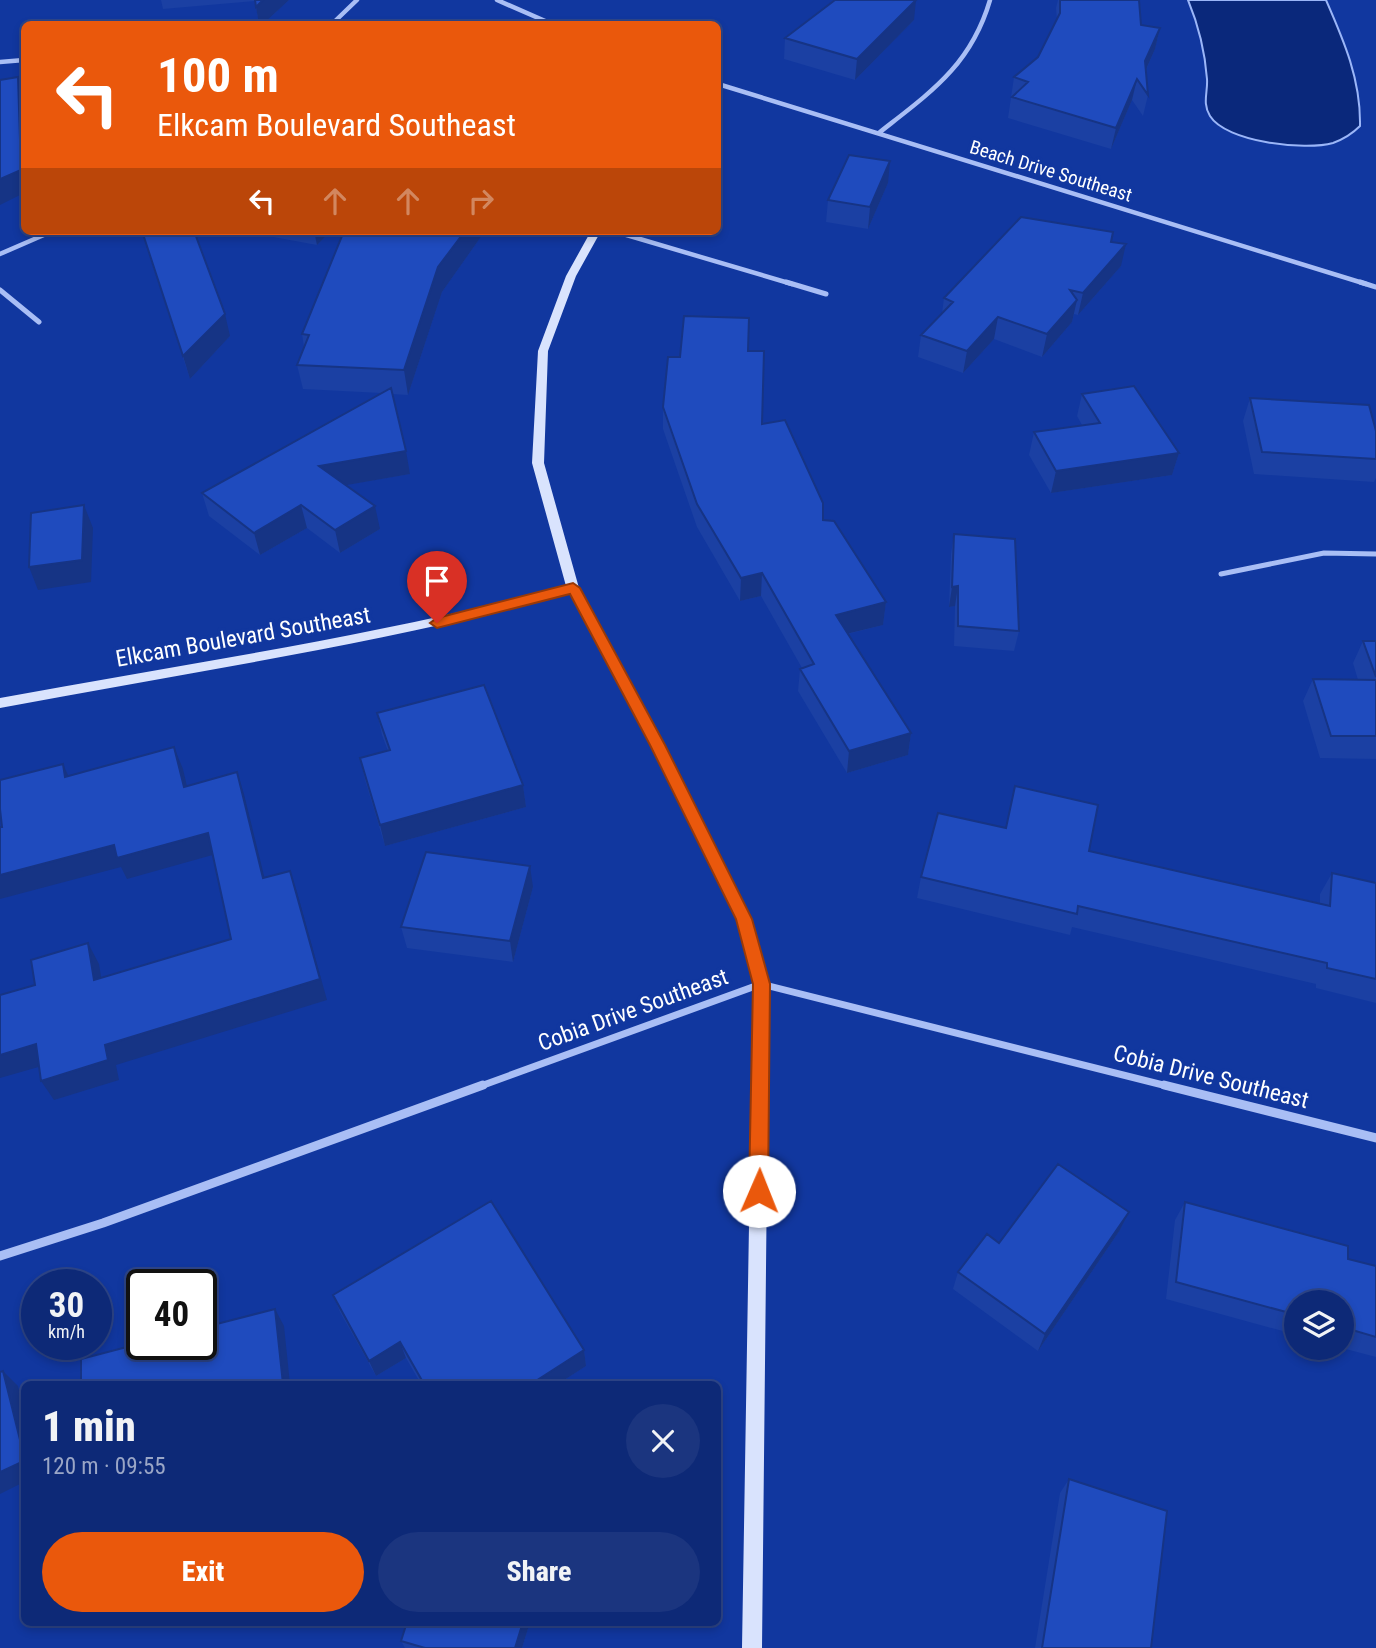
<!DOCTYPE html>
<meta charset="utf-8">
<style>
:root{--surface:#0d2977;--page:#1b357f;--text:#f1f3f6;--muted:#9aa6c6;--line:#2d4589;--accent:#ea580c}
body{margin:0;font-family:"Roboto Condensed",sans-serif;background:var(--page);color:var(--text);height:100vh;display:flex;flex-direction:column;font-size:26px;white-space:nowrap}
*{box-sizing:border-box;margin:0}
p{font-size:23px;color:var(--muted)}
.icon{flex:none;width:38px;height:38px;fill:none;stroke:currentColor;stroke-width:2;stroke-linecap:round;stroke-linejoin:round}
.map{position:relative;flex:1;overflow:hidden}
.sheet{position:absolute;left:21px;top:1381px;width:700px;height:245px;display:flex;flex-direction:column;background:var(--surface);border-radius:10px;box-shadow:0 4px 10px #0003,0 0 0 2px var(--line)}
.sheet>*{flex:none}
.guide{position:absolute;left:21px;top:21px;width:700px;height:214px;border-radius:10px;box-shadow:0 4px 10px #0003,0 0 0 2px var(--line);background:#ea580c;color:#fff;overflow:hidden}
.tools{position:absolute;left:1284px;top:1290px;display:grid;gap:14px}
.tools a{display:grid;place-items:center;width:70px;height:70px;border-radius:50%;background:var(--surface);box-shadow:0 4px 10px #0003,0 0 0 2px var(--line);font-size:35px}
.speed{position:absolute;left:21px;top:1269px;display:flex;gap:14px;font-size:35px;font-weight:700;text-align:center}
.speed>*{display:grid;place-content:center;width:91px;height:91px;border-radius:50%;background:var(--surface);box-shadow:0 4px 10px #0003,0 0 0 2px var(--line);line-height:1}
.speed small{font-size:18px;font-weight:400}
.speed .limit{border:4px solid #111;border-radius:10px;background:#fff;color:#111}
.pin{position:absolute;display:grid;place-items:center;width:60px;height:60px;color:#fff;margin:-72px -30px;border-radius:50% 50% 50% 0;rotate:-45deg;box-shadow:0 0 7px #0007}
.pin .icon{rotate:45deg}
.me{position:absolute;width:77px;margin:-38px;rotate:1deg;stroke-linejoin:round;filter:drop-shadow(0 0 5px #0008)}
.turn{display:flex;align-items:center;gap:24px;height:147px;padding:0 21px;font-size:32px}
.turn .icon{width:91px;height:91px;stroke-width:2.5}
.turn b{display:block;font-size:49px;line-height:60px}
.lanes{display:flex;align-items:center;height:66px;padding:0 21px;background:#0003;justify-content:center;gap:35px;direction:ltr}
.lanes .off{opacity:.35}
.round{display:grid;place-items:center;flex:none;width:74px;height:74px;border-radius:37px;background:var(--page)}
.summary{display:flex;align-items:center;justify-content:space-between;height:119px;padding:0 21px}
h1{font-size:42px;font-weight:800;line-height:52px}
.action{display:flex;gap:14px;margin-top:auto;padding:14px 21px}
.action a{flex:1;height:80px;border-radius:42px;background:var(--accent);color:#fff;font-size:28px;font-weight:800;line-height:80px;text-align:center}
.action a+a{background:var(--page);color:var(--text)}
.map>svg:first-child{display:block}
.water{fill:#0a287b;stroke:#9bb6f8;stroke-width:2}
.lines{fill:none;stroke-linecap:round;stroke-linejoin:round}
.street-far3{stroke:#a9bef5;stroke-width:4.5}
.street-far2{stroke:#a9bef5;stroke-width:5}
.street-far1{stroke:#a9bef5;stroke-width:7}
.street{stroke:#a9bef5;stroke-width:9}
.secondary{fill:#d9e3fd;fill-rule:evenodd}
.wall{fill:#1b40a3}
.shaded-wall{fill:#163485}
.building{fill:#1f4bbe;stroke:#163485;stroke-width:2}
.route{fill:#ea580c;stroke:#983908;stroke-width:2}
.labels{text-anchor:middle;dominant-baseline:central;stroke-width:7;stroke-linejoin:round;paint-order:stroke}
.far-street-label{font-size:19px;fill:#fff;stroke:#11379f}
.street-label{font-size:23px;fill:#fff;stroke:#11379f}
</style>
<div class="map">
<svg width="1376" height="1648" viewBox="0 0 1376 1648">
<rect width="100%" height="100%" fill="#11379f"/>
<!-- water -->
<path class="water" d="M 1188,0 L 1326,0 C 1344,41 1361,80 1360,126 C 1352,134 1344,139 1333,143 C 1305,151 1226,142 1210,116 C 1202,103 1208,92 1207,79 C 1205,52 1198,24 1188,0 Z"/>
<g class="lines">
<!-- street-far3 -->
<path class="street-far3" d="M 497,0 L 552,24
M 332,24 L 357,0
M 0,62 L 24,60
M 718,84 L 1366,284
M 880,132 C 931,92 971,65 990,0
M 613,231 L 792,284
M 0,254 L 53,231"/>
<!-- street-far2 -->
<path class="street-far2" d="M 786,282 L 826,294
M 1360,282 L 1376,287
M 0,290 L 39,322
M 1221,574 L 1324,553 L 1376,554"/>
<!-- street-far1 -->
<path class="street-far1" d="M 478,1087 L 761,984 L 1171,1087"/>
<!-- street -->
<path class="street" d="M 1164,1085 L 1376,1138
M 0,1256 L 103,1223 L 483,1085"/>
<!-- secondary -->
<path class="secondary" d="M 591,231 L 601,231 L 576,276 L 548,351 L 544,463 L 579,588 L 664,745 L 751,919 L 769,984 L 762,1648 L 742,1648 L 753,984 L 737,919 L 650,745 L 570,593 C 382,644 191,672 0,708 L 0,698 C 189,663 380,636 566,586 L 532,463 L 538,351 L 566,276 Z"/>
</g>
<!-- wall -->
<path class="wall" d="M 161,0 L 289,0 L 263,24 L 259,24 L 255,1 L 163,9 Z
M 1058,0 L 1139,0 L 1141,25 L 1160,28 L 1155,49 L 1146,70 L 1148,95 L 1143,116 L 1132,100 L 1111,149 L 1008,118 L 1014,77 L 1038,57 L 1057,20 L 1056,8 Z
M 914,20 L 855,80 L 784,59 L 785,38 Z
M 888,183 L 868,229 L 826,222 L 828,200 Z
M 142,231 L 230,336 L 190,379 L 148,251 Z
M 241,231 L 331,231 L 317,245 Z
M 344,231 L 485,231 L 442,292 L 408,395 L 392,394 L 410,474 L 345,485 L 380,529 L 340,553 L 307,528 L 260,555 L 209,516 L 202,493 L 381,393 L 303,389 L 297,365 L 304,347 L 302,334 Z
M 1111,242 L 1121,266 L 1078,315 L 1074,314 L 1072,322 L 1042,357 L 994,339 L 963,373 L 918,357 L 921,335 L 942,313 L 944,298 Z
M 748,351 L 762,424 L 823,520 L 886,602 L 883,625 L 848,634 L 911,733 L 908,755 L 847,773 L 798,691 L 800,669 L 802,668 L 761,596 L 740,601 L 697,527 L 663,429 L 663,407 L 680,357 Z
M 1082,394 L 1179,453 L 1172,475 L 1051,493 L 1029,455 L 1034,432 L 1082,425 L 1077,416 Z
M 1250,398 L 1376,431 L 1376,478 L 1374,482 L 1254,474 L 1243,421 Z
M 954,534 L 1019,631 L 1014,651 L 954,646 L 955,606 L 949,607 L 951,554 Z
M 1363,641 L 1376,641 L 1376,759 L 1320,758 L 1303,701 L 1313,679 L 1358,680 L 1353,663 Z
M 377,713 L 523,785 L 526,807 L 385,846 L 365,780 L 360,758 L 388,751 L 382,735 Z
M 1089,851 L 1320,903 L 1320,894 L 1332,873 L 1376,883 L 1376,1003 L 1316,988 L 1316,984 L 1072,927 L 1070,935 L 917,898 L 921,877 Z
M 533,887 L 513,962 L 407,948 L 401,927 Z
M 1185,1202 L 1348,1259 L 1376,1266 L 1376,1357 L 1342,1348 L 1342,1302 L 1297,1302 L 1297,1335 L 1166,1299 L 1175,1220 Z
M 1129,1212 L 1120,1230 L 1038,1351 L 953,1289 L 958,1272 L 999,1243 Z
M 333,1295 L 584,1350 L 586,1366 L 558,1384 L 421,1384 L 406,1358 L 376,1376 L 340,1312 Z
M 1069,1479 L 1151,1648 L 1035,1648 L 1060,1493 Z
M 407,1622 L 530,1622 L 522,1648 L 405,1648 L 401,1641 Z"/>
<!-- shaded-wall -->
<path class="shaded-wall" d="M 263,0 L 289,0 L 263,24 L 259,24 L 256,7 Z
M 916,0 L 914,20 L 855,80 L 857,59 Z
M 1160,28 L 1155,49 L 1140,83 L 1145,61 Z
M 18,77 L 24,97 L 24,193 L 0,205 L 0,179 Z
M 1137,79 L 1132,100 L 1111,149 L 1116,128 Z
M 890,161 L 888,183 L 868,229 L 870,207 Z
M 314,231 L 331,231 L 317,245 Z
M 465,231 L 485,231 L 442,292 L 408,395 L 404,370 L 438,267 Z
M 1126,244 L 1121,266 L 1078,315 L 1083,293 Z
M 1077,300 L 1072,322 L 1042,357 L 1047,334 Z
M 225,314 L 230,336 L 190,379 L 183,356 Z
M 998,317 L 994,339 L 963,373 L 967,351 Z
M 406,451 L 410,474 L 324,489 L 319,466 Z
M 1179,453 L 1172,475 L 1051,493 L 1056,471 Z
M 84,505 L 93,528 L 91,582 L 38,590 L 29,567 Z
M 301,505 L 307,528 L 260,555 L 254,533 Z
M 375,506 L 380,529 L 340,553 L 335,530 Z
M 762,573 L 761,596 L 740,601 L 741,578 Z
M 958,586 L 955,606 L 949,607 L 952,587 Z
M 886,602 L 883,625 L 834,637 L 836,615 Z
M 911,733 L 908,755 L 847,773 L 849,751 Z
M 174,747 L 183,769 L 192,808 L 184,787 Z
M 63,764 L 73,786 L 65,777 Z
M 237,772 L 244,794 L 270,900 L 263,878 Z
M 523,785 L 526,807 L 385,846 L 380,825 Z
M 208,833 L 216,854 L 127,879 L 121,867 L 0,899 L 0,875 L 114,845 Z
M 530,866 L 533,887 L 513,962 L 510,941 Z
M 290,871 L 297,892 L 327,1000 L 116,1065 L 119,1080 L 54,1100 L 41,1081 L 105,1045 L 320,979 Z
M 88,943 L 99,964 L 105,1001 L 94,980 Z
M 36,1044 L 49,1064 L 0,1078 L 0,1055 Z
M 1129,1212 L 1120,1230 L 1038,1351 L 1045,1334 Z
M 275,1309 L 284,1326 L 290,1384 L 283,1384 Z
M 400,1342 L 406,1358 L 376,1376 L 369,1361 Z
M 584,1350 L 586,1366 L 558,1384 L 531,1384 Z
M 3,1371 L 18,1386 L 24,1412 L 24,1456 Z
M 24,1461 L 24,1482 L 0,1494 L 0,1472 Z
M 523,1622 L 530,1622 L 522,1648 L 515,1648 Z"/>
<!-- building -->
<path class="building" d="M 255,0 L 263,0 L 256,7 Z
M 835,0 L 916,0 L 857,59 L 785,38 Z
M 1060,0 L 1139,0 L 1141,25 L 1160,28 L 1145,61 L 1148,95 L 1137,79 L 1116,128 L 1012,97 L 1028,82 L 1014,77 L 1038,57 L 1060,13 Z
M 18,77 L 21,170 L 0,179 L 0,80 Z
M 849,155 L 890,161 L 870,207 L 828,200 Z
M 1021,217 L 1113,232 L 1111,242 L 1126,244 L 1083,293 L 1070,290 L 1077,300 L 1047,334 L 998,317 L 967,351 L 921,335 L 953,302 L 944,298 Z
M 142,231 L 194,231 L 225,314 L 183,356 Z
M 344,231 L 465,231 L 438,267 L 404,370 L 297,365 L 309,335 L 302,334 Z
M 684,316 L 749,318 L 748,351 L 764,351 L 762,424 L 785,420 L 823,503 L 823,520 L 834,521 L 886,602 L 836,615 L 911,733 L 849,751 L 800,669 L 814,664 L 762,573 L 741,578 L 697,504 L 663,407 L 668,357 L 680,357 Z
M 1134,386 L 1179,453 L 1056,471 L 1034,432 L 1100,423 L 1082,394 Z
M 391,388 L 406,451 L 319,466 L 375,506 L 335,530 L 301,505 L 254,533 L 202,493 Z
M 1250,398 L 1369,405 L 1376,431 L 1376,459 L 1262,452 Z
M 84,505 L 82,560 L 29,567 L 31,513 Z
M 954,534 L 1015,539 L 1019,631 L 958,626 L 958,586 L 952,587 Z
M 1363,641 L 1376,641 L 1376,677 Z
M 1313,679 L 1376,680 L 1376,736 L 1331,736 Z
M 484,685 L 523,785 L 380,825 L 360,758 L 390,750 L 377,713 Z
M 174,747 L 184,787 L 237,772 L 263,878 L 290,871 L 320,979 L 105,1045 L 108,1060 L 41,1081 L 36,1044 L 0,1055 L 0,995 L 35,985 L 31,960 L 88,943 L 94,980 L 231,939 L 208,833 L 117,858 L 114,845 L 0,875 L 0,827 L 2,827 L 0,809 L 0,780 L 63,764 L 65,777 Z
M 1015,786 L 1098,805 L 1089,851 L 1330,906 L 1332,873 L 1376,883 L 1376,979 L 1327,968 L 1327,963 L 1078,906 L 1077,914 L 921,877 L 938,813 L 1006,828 Z
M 426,852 L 530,866 L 510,941 L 401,927 Z
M 1058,1164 L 1129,1212 L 1045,1334 L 958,1272 L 987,1234 L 999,1243 Z
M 491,1201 L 584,1350 L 531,1384 L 424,1384 L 400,1342 L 369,1361 L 333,1295 Z
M 1185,1202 L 1348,1246 L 1348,1259 L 1376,1266 L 1376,1337 L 1342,1327 L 1342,1302 L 1297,1302 L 1297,1315 L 1176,1282 Z
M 275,1309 L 283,1384 L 81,1384 L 81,1359 L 142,1343 L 201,1344 L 201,1328 Z
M 3,1371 L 24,1456 L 24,1461 L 0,1472 L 0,1372 Z
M 1069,1479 L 1167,1511 L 1151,1648 L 1042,1648 Z
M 407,1622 L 523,1622 L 515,1648 L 425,1648 L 401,1641 Z"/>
<!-- route -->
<path class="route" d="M 573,583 L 580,588 L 665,745 L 752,919 L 770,984 L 768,1191 L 766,1197 L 759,1200 L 752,1197 L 749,1191 L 753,984 L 736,919 L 650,745 L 570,594 L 437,628 L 430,623 L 437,618 Z"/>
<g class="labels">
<!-- far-street labels -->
<g class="far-street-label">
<text transform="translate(1051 171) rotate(17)">Beach Drive Southeast</text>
</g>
<!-- street labels -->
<g class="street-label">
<text transform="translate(243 637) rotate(-10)">Elkcam Boulevard Southeast</text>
<text transform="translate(633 1010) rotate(-20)">Cobia Drive Southeast</text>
<text transform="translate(1211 1077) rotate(14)">Cobia Drive Southeast</text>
</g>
</g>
</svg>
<div class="tools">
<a><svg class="icon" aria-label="layers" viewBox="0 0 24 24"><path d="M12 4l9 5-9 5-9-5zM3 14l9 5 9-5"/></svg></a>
</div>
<div class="speed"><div>30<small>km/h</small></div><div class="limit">40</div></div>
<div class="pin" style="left:437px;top:623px;background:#d93025"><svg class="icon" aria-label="arrive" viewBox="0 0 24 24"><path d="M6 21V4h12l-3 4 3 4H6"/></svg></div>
<svg class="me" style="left:759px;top:1191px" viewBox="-20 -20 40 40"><circle r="19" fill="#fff"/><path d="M0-13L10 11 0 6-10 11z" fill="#ea580c"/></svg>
<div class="guide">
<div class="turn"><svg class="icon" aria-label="left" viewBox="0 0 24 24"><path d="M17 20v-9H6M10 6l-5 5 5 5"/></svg><div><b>100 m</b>Elkcam Boulevard Southeast</div></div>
<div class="lanes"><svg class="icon" aria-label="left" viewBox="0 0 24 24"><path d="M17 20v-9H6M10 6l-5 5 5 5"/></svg><svg class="icon off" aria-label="ahead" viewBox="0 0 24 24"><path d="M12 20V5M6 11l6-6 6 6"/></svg><svg class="icon off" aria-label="ahead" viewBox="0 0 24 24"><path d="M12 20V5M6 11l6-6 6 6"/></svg><svg class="icon off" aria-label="right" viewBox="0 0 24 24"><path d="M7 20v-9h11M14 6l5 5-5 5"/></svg></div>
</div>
<section class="sheet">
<div class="summary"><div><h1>1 min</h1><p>120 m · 09:55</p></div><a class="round"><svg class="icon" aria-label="close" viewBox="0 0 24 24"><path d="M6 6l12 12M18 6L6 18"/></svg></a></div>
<div class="action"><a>Exit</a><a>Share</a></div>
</section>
</div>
